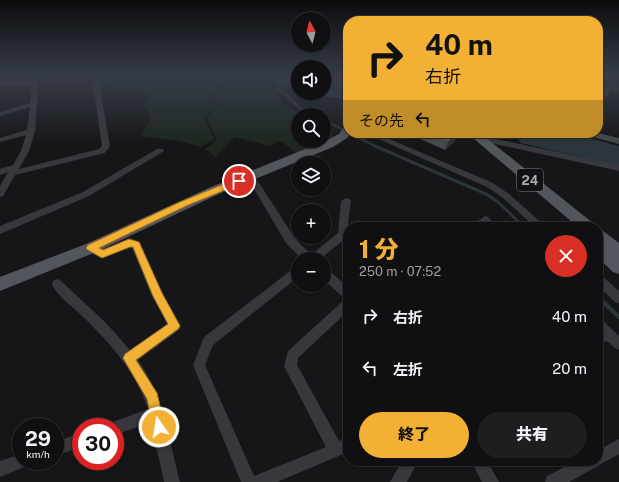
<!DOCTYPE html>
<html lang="ja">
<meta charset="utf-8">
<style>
:root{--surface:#101012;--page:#1e1e20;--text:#f1f3f6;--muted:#9c9d9f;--line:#303032;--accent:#f2b134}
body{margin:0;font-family:"Public Sans","Noto Sans JP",sans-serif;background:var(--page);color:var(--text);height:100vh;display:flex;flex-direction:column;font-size:15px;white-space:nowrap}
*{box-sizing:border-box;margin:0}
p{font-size:13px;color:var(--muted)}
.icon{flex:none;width:22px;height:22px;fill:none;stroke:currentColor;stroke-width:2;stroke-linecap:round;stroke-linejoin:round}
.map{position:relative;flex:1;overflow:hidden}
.details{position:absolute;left:343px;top:222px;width:260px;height:244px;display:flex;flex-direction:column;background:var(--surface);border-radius:16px;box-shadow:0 1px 3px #0004,0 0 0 1px var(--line)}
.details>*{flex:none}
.hud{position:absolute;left:343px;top:16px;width:260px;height:122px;border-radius:16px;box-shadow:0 1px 3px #0004,0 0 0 1px var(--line);background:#f2b134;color:#111;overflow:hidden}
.needle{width:26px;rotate:353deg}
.fabs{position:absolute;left:291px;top:12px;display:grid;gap:8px}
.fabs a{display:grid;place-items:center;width:40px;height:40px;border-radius:50%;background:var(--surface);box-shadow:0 1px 3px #0004,0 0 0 1px var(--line);font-size:20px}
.speed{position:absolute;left:12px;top:418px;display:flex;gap:8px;font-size:20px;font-weight:700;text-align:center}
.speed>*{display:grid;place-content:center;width:52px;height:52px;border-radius:50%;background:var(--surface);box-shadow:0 1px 3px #0004,0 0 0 1px var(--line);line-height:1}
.speed small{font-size:10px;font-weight:400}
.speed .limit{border:6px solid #d22;background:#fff;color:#111}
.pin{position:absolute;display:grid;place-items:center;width:34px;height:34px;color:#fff;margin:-17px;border:2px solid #fff;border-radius:50%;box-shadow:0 1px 4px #0007}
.me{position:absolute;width:44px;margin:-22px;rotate:347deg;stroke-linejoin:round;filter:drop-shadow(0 0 3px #0008)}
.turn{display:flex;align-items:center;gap:14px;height:84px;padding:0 16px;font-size:18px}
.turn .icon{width:52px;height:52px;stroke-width:2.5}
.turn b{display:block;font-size:28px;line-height:34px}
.then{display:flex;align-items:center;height:38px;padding:0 16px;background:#0003;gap:8px;font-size:15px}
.round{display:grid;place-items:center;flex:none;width:42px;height:42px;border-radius:21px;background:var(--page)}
.summary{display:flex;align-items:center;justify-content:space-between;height:68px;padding:0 16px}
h1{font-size:24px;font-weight:800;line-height:30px;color:var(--accent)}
.action{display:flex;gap:8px;margin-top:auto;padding:8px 16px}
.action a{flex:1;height:46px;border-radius:24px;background:var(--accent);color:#111;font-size:16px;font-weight:800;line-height:46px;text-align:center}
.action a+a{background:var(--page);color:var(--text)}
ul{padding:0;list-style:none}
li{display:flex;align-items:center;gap:12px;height:52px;padding:0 16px}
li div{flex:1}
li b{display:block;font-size:15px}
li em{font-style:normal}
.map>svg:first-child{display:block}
.green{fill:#1e261f}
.water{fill:#2c353c}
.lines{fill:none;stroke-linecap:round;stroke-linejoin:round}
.stream-far2{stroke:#2c353c;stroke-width:2.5}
.stream-far1{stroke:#2c353c;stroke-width:3}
.stream{stroke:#2c353c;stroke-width:4}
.street{fill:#37383d;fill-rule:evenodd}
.secondary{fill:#45474d;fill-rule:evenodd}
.primary{fill:#53555c;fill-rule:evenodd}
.wall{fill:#47494d}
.shaded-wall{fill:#2f3033}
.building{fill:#525359;stroke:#5f6168}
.route{fill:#f2b134;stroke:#9d7322}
.labels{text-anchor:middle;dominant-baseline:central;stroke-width:4;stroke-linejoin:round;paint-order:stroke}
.shield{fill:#111113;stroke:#7b7e86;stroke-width:1}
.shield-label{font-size:13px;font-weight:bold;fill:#a8adb8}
</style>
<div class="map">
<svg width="619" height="482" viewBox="0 0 619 482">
<rect width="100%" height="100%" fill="#161618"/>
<!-- green -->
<path class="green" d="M 99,77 L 205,77 L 203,82 L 224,86 L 209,96 L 215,104 L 224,106 L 217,103 L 212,96 L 226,85 L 205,82 L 207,77 L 266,77 L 273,82 C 276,100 287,105 301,115 L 298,115 L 298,141 L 324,141 L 324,131 L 334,136 L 324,143 L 300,155 L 280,141 L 270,146 L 235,137 L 215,157 L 205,149 L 217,140 L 207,117 L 213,112 L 226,106 L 210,111 L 204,118 L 214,139 L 202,147 L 178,141 L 141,136 L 151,117 L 142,104 L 149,96 L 134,91 L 115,90 L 100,84 Z"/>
<!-- water -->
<path class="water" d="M 271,77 L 298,77 L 298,90 L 286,86 L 283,87 L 276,86 L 275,79 Z
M 324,79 L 348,85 L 348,100 L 330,97 L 323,98 L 309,93 L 324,93 Z
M 485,133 L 569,133 L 619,146 L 619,166 L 521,143 L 518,139 Z"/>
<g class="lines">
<!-- stream-far2 -->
<path class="stream-far2" d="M 278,77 L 279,89 L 300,108 L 315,115
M 324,120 L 377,147"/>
<!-- stream-far1 -->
<path class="stream-far1" d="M 375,146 L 486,194 L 498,202 L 524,227"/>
<!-- stream -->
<path class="stream" d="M 598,297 L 619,317"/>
<!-- street -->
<path class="street" d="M 33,77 L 39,77 L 35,131 L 29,151 L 19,169 L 99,149 L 102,146 L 92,77 L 98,77 L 110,146 L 105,153 L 15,175 L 3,196 L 0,197 L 0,186 L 8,172 L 0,175 L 0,169 L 13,165 L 21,151 L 26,135 L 0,142 L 0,138 L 27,130 L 30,107 L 0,116 L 0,112 L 30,103 L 32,86 L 0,86 L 0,82 L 32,82 Z
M 612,77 L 618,77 L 613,85 L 619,87 L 619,91 L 611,89 L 600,105 L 598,106 L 598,99 Z
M 365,133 L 375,133 L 493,183 L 509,194 L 546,227 L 535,227 L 503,198 L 487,187 Z
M 478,137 L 491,138 L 619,165 L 619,171 L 481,141 L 478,141 Z
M 157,149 L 163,149 L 164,151 L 89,196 L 0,234 L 0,226 L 83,192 Z
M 251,174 L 254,175 L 294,237 L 311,255 L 338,233 L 341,201 L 346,198 L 349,199 L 351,201 L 346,238 L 320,259 L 302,259 L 286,243 L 247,177 Z
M 485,216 L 488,217 L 497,227 L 475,227 L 478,221 Z
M 129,239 L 140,242 L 162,293 L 181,326 L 179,330 L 138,360 C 163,396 169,440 180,482 L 164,482 L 151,422 L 115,435 L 115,427 L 108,427 L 110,423 L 148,409 C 136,371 109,342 81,315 C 72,306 57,296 52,284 L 53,281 L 57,279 L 61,281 L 106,323 L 130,350 L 168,324 L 152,296 L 132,248 L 129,247 L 102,258 L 87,251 L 86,248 L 87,245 L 91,244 L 103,249 Z
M 298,266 L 298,277 L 213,345 L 205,365 L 254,476 L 326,447 L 284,366 L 288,351 L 344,300 L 348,299 L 344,298 L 324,280 L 324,268 L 328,270 L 348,287 L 348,311 L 298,358 L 297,365 L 339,441 L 348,437 L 348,452 L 277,482 L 241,482 L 193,365 L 204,337 L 294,268 Z
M 598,274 L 602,276 L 619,291 L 619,303 L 615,302 L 598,286 Z
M 598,318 L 602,320 L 619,336 L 619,350 L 615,348 L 607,341 L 598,345 Z
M 81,433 L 81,447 L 55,456 L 55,442 Z
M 619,439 L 619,454 L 569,482 L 545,482 L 547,476 L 577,461 L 598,461 L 598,450 Z
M 21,454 L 21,461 L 30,461 L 27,466 L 0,477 L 0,461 Z
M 402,461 L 418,461 L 407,482 L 390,482 Z
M 471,461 L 487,461 L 499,482 L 482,482 Z"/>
<!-- secondary -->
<path class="secondary" d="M 583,133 L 598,133 L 619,138 L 619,144 L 585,135 Z"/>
<!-- primary -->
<path class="primary" d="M 348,126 L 348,133 L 351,133 L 347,138 L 333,147 L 221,193 L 96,252 L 0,291 L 0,277 L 86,244 L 211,187 L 325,141 L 339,134 L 344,127 Z
M 467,133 L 480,133 L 593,223 L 595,227 L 578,227 Z
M 598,229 L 603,231 L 619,243 L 619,274 L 613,272 L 598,258 Z"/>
</g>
<!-- wall -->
<path class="wall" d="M 417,133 L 458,133 L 455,141 L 445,150 L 416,137 Z"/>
<!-- shaded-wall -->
<path class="shaded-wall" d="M 457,133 L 458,133 L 455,141 L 445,150 L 448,141 Z"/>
<!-- building -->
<path class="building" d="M 430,133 L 457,133 L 448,141 Z"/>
<!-- sky -->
<linearGradient id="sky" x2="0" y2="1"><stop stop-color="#0c0c0d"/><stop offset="0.53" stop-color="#363c48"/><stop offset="1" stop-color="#363c48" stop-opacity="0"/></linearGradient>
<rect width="619" height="144" fill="url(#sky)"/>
<!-- route -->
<path class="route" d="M 236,179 L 242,179 L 243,181 L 242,183 L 186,206 L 99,248 L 103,250 L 129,239 L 139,242 L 162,293 L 180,326 L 178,329 L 136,360 L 157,393 L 165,427 L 163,432 L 159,434 L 154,432 L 147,399 L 123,358 L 125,354 L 168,324 L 153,296 L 133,247 L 130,247 L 102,258 L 88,250 L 86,248 L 88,245 L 180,202 Z"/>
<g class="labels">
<!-- shield labels -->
<rect class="shield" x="517" y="169" width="26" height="22" rx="3"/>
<g class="shield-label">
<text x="530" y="180">24</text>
</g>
</g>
</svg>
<div class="fabs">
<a><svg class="needle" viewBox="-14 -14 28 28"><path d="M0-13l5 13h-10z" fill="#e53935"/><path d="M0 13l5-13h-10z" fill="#9c9d9f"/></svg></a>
<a><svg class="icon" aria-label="sound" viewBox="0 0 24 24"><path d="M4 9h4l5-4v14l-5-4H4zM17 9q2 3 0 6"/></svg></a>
<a><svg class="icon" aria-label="search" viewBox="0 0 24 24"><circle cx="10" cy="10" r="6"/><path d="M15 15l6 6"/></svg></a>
<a><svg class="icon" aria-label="layers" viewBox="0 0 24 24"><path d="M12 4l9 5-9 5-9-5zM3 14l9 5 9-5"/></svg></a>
<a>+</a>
<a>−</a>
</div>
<div class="speed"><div>29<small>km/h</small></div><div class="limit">30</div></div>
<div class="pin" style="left:239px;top:181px;background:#d93025"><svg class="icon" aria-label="arrive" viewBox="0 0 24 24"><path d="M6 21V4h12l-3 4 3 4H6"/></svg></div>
<svg class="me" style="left:159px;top:427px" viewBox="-20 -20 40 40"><circle r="17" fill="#f2b134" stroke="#fff" stroke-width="3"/><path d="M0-11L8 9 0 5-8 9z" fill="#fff"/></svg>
<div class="hud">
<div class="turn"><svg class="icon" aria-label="right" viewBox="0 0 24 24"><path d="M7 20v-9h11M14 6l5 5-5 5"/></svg><div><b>40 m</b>右折</div></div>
<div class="then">その先<svg class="icon" aria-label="left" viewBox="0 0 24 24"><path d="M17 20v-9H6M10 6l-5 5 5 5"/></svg></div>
</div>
<section class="details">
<div class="summary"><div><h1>1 分</h1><p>250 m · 07:52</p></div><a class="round" style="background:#d93025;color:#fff"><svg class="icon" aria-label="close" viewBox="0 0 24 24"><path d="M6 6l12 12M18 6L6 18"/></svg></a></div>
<ul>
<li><svg class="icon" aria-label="right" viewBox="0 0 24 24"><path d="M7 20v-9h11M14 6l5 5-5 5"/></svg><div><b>右折</b></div><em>40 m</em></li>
<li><svg class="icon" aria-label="left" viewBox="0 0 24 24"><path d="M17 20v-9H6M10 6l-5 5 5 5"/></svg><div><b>左折</b></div><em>20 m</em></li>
</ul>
<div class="action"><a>終了</a><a>共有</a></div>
</section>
</div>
